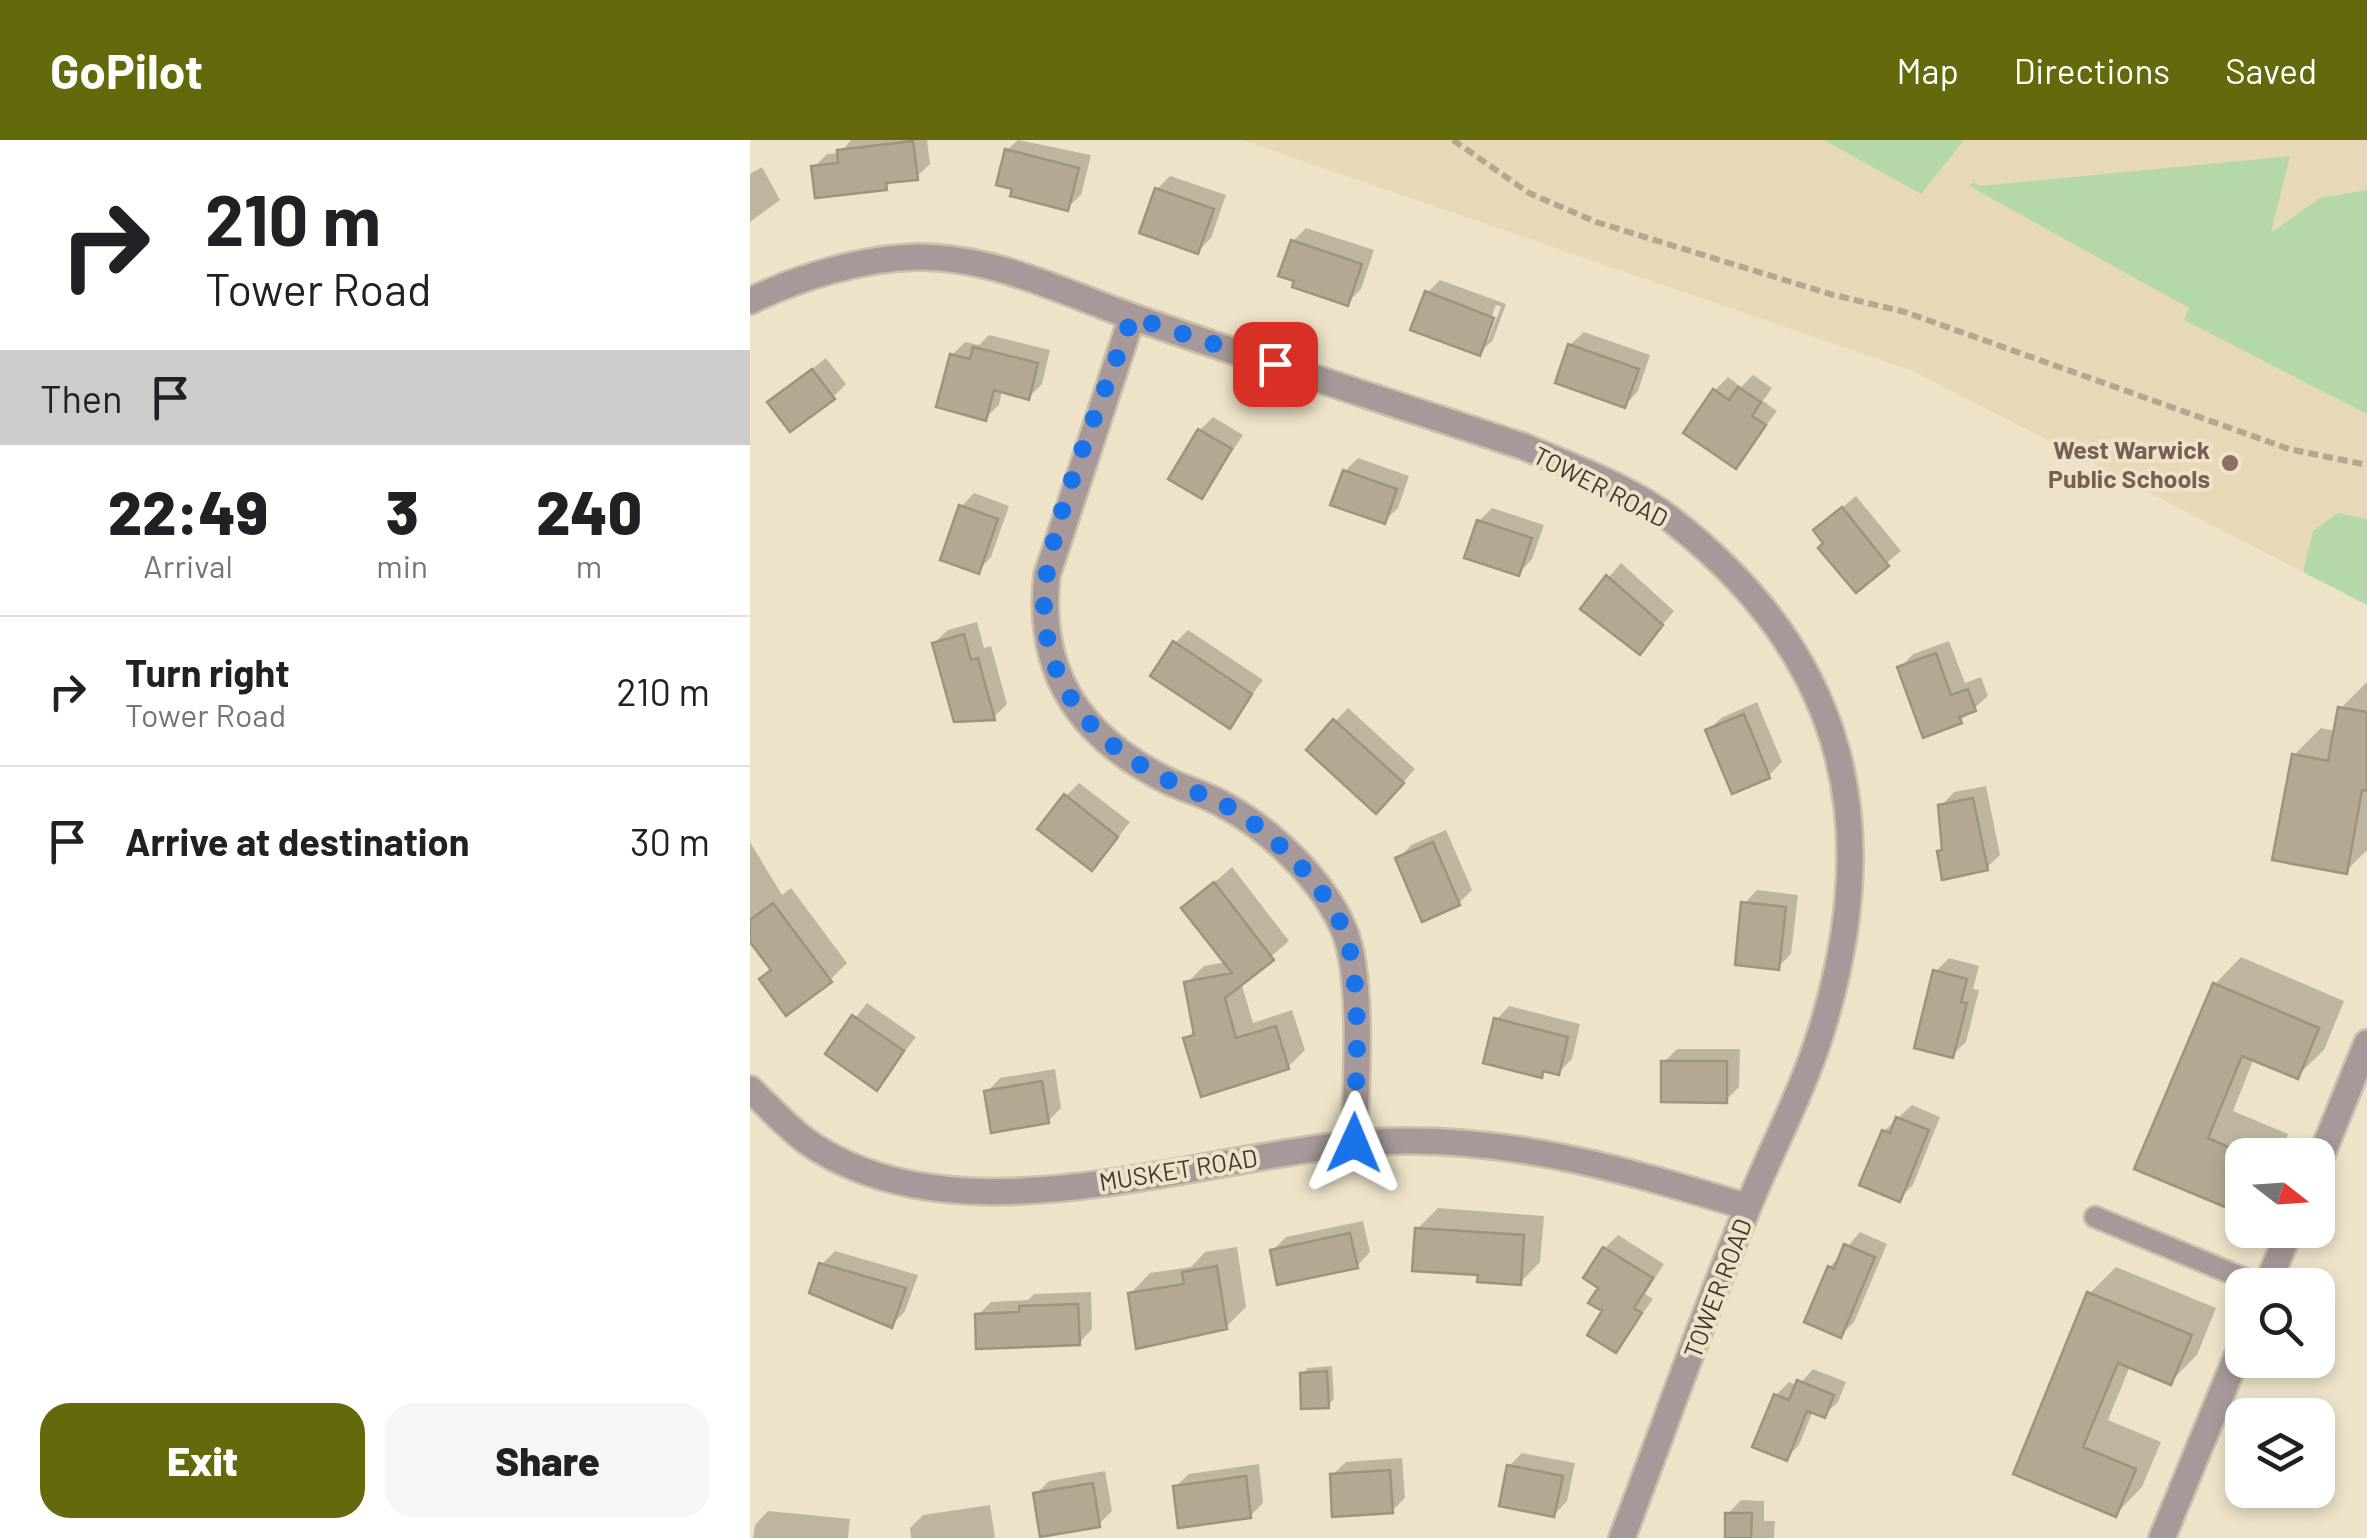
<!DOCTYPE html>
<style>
:root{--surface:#fff;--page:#f6f6f6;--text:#202124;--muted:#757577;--line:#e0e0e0;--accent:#64690b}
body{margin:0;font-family:Barlow,sans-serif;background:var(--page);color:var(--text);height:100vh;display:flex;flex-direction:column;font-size:38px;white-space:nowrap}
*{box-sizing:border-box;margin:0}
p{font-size:32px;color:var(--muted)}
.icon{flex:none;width:55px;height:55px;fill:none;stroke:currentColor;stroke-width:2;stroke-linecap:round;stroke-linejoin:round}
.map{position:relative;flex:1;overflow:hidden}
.panel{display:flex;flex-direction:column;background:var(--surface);width:750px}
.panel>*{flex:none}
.banner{background:#fff;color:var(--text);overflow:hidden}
.needle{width:65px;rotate:107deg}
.fabs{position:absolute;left:1475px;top:998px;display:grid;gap:20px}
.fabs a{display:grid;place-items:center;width:110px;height:110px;border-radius:20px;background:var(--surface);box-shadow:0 5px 15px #0003;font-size:50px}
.pin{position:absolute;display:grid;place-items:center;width:85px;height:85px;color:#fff;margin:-42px;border-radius:20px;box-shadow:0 5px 15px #0006}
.me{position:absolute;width:110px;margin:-55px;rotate:1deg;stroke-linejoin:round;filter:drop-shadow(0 0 8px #0008)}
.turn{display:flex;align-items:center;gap:35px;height:210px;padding:0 40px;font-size:45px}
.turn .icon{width:130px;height:130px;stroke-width:2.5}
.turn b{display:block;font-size:70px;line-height:85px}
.then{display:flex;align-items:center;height:95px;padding:0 40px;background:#0003;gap:20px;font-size:38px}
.eta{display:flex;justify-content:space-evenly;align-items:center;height:170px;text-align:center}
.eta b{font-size:60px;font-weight:800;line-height:70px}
.cta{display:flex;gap:20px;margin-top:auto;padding:20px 40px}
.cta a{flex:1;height:115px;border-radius:30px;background:var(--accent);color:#fff;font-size:40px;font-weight:800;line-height:115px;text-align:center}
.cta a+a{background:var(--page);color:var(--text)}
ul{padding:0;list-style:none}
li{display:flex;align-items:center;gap:30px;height:150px;padding:0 40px;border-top:2px solid var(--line)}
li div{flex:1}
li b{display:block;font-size:38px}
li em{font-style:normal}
header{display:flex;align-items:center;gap:60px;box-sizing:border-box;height:140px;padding:0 50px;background:var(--accent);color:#fff}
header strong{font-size:48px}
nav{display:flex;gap:55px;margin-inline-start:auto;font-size:35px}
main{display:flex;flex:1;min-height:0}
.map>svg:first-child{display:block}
.built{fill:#e7d9b8}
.green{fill:#b5d8ab}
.shadow{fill:#0003;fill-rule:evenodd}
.building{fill:#b4a990;stroke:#9e937b;stroke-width:2.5}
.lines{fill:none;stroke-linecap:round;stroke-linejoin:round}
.service-casing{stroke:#cbc1aa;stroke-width:25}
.minor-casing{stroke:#cbc1aa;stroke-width:30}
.path{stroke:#b0a893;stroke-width:6;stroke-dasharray:10 5;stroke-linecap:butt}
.service{stroke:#a79999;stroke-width:20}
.minor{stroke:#a79999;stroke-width:25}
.route{stroke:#1a73e8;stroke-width:18;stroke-dasharray:0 32.4}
.education-dot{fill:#8d6e63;stroke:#eee3c9;stroke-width:4}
.labels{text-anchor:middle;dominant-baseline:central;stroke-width:8;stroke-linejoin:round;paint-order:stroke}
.education-label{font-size:25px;font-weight:bold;fill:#785e54;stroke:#eee3c9;text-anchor:end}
.street-label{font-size:25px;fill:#3d392f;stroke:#eee3c9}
</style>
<header>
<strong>GoPilot</strong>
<nav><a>Map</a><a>Directions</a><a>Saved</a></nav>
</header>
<main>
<section class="panel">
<div class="banner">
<div class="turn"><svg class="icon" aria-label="right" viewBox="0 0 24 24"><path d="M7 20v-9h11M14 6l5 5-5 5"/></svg><div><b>210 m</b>Tower Road</div></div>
<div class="then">Then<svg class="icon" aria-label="arrive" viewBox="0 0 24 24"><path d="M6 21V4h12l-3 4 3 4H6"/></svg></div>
</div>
<div class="eta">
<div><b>22:49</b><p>Arrival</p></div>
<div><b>3</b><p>min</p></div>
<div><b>240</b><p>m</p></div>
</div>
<ul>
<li><svg class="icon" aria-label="right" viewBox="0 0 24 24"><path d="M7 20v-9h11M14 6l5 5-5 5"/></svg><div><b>Turn right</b><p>Tower Road</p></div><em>210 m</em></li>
<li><svg class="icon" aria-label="arrive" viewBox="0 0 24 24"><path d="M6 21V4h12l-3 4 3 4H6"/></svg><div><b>Arrive at destination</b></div><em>30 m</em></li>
</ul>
<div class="cta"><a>Exit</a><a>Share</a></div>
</section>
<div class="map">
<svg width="1617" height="1398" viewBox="0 0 1617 1398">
<rect width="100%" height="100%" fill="#eee3c9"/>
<!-- built -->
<path class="built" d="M 492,0 L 1617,0 L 1617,465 L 1163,231 Z"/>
<!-- green -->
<path class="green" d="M 1074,0 L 1214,0 L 1171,54 Z
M 1540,16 L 1521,93 L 1570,58 L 1617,50 L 1617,274 L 1434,180 L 1439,168 L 1219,46 L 1224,42 L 1229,46 Z
M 1588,373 L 1617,379 L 1617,465 L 1553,432 L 1563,391 Z"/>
<!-- shadow -->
<path class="shadow" d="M 101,0 L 177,0 L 180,24 L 166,37 L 143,40 L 136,47 L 64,27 L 77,14 L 90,13 Z
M 268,0 L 341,15 L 331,55 L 317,68 L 257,10 Z
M 12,27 L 30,60 L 0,82 L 0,34 Z
M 420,36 L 476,55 L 461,98 L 448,111 L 407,49 Z
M 556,88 L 624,110 L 611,149 L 597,163 L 543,101 Z
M 690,140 L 756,164 L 743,200 L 729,213 L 677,153 ZM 746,165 L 751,167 L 738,200 L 733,200 Z
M 834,192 L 900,215 L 888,251 L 875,265 L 820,205 Z
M 239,195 L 300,210 L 292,244 L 279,257 L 252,250 L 249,265 L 235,278 L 202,215 L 215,202 L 229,205 Z
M 76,218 L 96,244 L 83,257 L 20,262 Z
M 1003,235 L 1022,248 L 1013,261 L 1027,271 L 985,326 L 965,250 L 978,237 L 991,247 Z
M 463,277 L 493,295 L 452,356 L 450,290 Z
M 608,318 L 659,336 L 648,368 L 634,381 L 595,331 Z
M 224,353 L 259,366 L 241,417 L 228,431 L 211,367 Z
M 1106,356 L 1151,411 L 1106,449 L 1076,403 L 1080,378 Z
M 742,368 L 794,385 L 782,419 L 769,433 L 729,381 Z
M 871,423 L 924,471 L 890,512 L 833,468 Z
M 227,482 L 234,508 L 241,506 L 257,564 L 244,577 L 205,580 L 184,503 L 198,490 Z
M 438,490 L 513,540 L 479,586 L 425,503 Z
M 1199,501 L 1215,543 L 1231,537 L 1238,556 L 1210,581 L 1150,528 L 1163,514 Z
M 1617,542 L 1617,710 L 1596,731 L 1544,615 L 1571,588 L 1586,591 L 1591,568 Z
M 1007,562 L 1032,622 L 1019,635 L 958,591 L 971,578 Z
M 598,568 L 665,629 L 639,658 L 559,609 Z
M 329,643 L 380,682 L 354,715 L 316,656 Z
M 1236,646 L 1250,715 L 1236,728 L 1189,712 L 1195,707 L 1191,666 L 1204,652 Z
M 696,690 L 722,750 L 709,763 L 648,719 L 661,705 Z
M 0,702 L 32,755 L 41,748 L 97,823 L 80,840 L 0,798 Z
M 482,727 L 539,801 L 491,842 L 503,883 L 542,870 L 555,910 L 538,927 L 436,899 L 445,889 L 437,843 L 454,826 L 476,822 L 435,768 Z
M 1007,750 L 1048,755 L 1041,814 L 1028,827 L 994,764 Z
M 1491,817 L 1594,861 L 1574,910 L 1547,936 L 1504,918 L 1483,971 L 1538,994 L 1530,1015 L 1492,1015 L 1491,1071 L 1388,1027 L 1465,844 Z
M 1199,818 L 1229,826 L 1223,849 L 1229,850 L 1216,902 L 1202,915 L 1185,832 Z
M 117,863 L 166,897 L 127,947 L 78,913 Z
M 759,866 L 830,884 L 822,919 L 808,933 L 797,930 L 791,935 L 746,880 Z
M 927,909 L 990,909 L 989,947 L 976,960 L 914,922 Z
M 305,929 L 311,968 L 298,981 L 237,952 L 250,938 Z
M 1162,965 L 1190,977 L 1163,1045 L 1149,1059 L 1134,991 Z
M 688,1068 L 794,1076 L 790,1122 L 770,1143 L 730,1133 L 667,1089 Z
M 613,1081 L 620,1112 L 607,1126 L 523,1110 L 536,1097 Z
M 1110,1092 L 1137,1104 L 1104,1182 L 1091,1195 L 1080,1127 Z
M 868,1095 L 914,1124 L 895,1154 L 903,1159 L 866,1210 L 851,1147 L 855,1108 Z
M 487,1107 L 496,1167 L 476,1187 L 380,1154 L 400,1133 L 441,1127 L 455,1112 Z
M 85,1111 L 168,1135 L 155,1171 L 142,1185 L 72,1124 Z
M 1366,1127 L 1466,1168 L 1447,1215 L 1420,1242 L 1380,1226 L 1358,1280 L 1411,1302 L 1392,1347 L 1366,1374 L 1266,1332 L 1339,1154 Z
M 341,1152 L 342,1189 L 329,1203 L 228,1175 L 241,1162 L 278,1160 L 284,1154 Z
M 582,1226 L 584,1259 L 578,1265 L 552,1234 L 558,1228 Z
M 1063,1229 L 1096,1242 L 1088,1262 L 1074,1275 L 1063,1271 L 1049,1305 L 1036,1318 L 1026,1255 L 1039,1242 L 1048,1246 Z
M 772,1313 L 825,1323 L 817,1361 L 804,1375 L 759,1326 Z
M 652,1318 L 655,1358 L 642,1371 L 582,1335 L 596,1322 Z
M 509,1324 L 513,1363 L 500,1376 L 425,1347 L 439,1334 Z
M 355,1331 L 362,1371 L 348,1385 L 286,1354 L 299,1341 Z
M 991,1360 L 1014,1361 L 1014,1381 L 1025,1381 L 1024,1398 L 977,1398 L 978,1374 Z
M 240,1365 L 245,1398 L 161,1398 L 160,1388 L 173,1375 Z
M 18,1371 L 100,1379 L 98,1398 L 3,1398 L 5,1385 Z"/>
<!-- building -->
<path class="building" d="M 163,1 L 168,40 L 136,43 L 137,50 L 65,58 L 61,26 L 88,23 L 87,10 Z
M 255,9 L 329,28 L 318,71 L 260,56 L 262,49 L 246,45 Z
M 405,48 L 464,69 L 448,114 L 389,93 Z
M 541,100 L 612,124 L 598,166 L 542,147 L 544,141 L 528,136 Z
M 675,151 L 744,178 L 730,216 L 660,190 Z
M 818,204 L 889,229 L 875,268 L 805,243 Z
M 223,207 L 288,223 L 279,260 L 244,250 L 236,281 L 186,267 L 200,214 L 220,219 Z
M 62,229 L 85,259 L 40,292 L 17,262 Z
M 988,247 L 1011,262 L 1002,276 L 1016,285 L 986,329 L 933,293 L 963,249 L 979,260 Z
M 448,289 L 482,309 L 452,359 L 418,339 Z
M 593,330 L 647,349 L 635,384 L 580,365 Z
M 209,365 L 248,379 L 229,434 L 190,420 Z
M 1092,367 L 1139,426 L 1106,453 L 1068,408 L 1073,403 L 1063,390 Z
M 727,380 L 782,398 L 769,436 L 714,418 Z
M 856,435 L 913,485 L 890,515 L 830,469 Z
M 214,494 L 221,520 L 228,518 L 245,580 L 204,582 L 182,503 Z
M 423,501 L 502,554 L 480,589 L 400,536 Z
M 1186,513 L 1201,555 L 1218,549 L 1226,571 L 1209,577 L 1212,583 L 1173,598 L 1147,527 Z
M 1588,567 L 1617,572 L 1617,651 L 1612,650 L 1597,734 L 1522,720 L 1542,614 L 1578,621 Z
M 994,574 L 1020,638 L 982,654 L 955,590 Z
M 583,579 L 654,643 L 626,674 L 556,610 Z
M 314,654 L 368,697 L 342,731 L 287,689 Z
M 1223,658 L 1238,730 L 1192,740 L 1187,711 L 1192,710 L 1188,665 Z
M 683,702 L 710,765 L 672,782 L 645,718 Z
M 464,742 L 524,820 L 475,858 L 486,898 L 526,886 L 539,929 L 451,957 L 433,898 L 444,895 L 434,842 L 482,833 L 431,768 Z
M 991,762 L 1036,767 L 1029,830 L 985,825 Z
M 23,763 L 82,842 L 36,876 L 9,839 L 21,830 L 0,802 L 0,780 Z
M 1183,830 L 1217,839 L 1211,862 L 1217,863 L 1203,918 L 1164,908 Z
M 1463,843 L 1569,888 L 1548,939 L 1492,916 L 1458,998 L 1492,1013 L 1492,1074 L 1384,1029 Z
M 102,875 L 154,911 L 127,951 L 75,914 Z
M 744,878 L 818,897 L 809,935 L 793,931 L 792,938 L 733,923 Z
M 911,921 L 977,921 L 977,963 L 911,962 Z
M 292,941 L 299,983 L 241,993 L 234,951 Z
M 1146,977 L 1179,990 L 1150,1062 L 1109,1045 L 1132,990 L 1140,993 Z
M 665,1088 L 774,1095 L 771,1145 L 727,1142 L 728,1135 L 662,1131 Z
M 600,1093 L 608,1128 L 527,1145 L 520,1110 Z
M 1094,1104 L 1125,1117 L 1091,1198 L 1054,1182 L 1078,1126 L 1084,1129 Z
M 853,1107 L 903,1138 L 884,1168 L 892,1173 L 866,1213 L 837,1195 L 852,1171 L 838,1163 L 848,1148 L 833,1138 Z
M 69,1123 L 156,1148 L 142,1188 L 59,1153 Z
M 467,1126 L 477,1189 L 386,1209 L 378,1153 L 434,1144 L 432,1132 Z
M 1337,1152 L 1442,1195 L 1421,1245 L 1368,1223 L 1333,1307 L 1386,1329 L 1366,1377 L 1263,1334 Z
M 328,1164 L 330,1205 L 226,1209 L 225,1174 L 269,1172 L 269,1166 Z
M 577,1231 L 579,1268 L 551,1269 L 550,1233 Z
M 1047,1240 L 1084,1255 L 1075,1278 L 1057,1271 L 1037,1321 L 1002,1307 L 1024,1254 L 1039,1260 Z
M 757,1325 L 813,1336 L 804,1377 L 749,1366 Z
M 640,1330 L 643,1373 L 582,1377 L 580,1334 Z
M 496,1336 L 501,1378 L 428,1388 L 423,1346 Z
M 343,1343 L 350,1387 L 290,1397 L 283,1353 Z
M 975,1373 L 1002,1373 L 1001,1398 L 975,1398 Z"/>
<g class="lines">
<!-- service casing -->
<g class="service-casing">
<path id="service" d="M 1345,1077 L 1510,1145"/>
</g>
<!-- minor casing -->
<g class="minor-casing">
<path id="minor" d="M 0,161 C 49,137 113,118 168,117 C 246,117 314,153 386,178 C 515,223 646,264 775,307 C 825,328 881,348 923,381 C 1097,517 1135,685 1071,892 C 1052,953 1022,1008 998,1067 C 953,1176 914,1288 872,1398
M 382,177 L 297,435 C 286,534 331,598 418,641 C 437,650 457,655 474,665 C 521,690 573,740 594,790 C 614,838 606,949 604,1003
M 0,949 C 18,966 36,986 56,1001 C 215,1113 469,1005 650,1001 C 772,999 882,1032 998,1067
M 1568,1024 L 1617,903
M 1517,1145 L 1540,1090
M 1412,1398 L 1492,1204"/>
</g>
<!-- path -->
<path class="path" d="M 703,0 L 779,53 L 846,82 L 1080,154 L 1155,172 L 1539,309 L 1617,325"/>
<!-- service -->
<use href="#service" class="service"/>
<!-- minor -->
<use href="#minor" class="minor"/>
</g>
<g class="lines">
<!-- route -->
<path class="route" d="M 525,224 L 382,177 C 357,247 292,398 294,467 C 296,550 348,607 420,641 C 438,650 458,656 475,665 C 519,689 575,744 594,791 C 614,839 605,949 604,1003"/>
</g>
<!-- markers -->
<circle class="education-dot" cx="1480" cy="323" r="10"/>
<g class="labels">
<!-- education labels -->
<g class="education-label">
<text x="1460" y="309">West Warwick<tspan x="1460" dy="29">Public Schools</tspan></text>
</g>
<!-- street labels -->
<g class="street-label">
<text transform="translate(851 346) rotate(27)">TOWER ROAD</text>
<text transform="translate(428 1029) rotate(-9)">MUSKET ROAD</text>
<text transform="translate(967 1148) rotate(-69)">TOWER ROAD</text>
</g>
</g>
</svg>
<div class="fabs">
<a><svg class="needle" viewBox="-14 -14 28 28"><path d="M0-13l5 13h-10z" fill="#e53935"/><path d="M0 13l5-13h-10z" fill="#757577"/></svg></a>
<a><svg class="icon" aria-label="search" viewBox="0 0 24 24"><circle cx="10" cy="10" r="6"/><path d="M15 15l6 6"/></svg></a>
<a><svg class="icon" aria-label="layers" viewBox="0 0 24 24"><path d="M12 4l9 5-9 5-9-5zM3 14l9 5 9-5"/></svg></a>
</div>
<div class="pin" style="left:525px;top:224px;background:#d93025"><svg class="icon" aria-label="arrive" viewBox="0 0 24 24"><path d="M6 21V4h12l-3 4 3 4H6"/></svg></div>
<svg class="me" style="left:604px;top:1003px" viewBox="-20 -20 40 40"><path d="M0-17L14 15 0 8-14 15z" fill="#1a73e8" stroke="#fff" stroke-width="4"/></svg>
</div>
</main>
